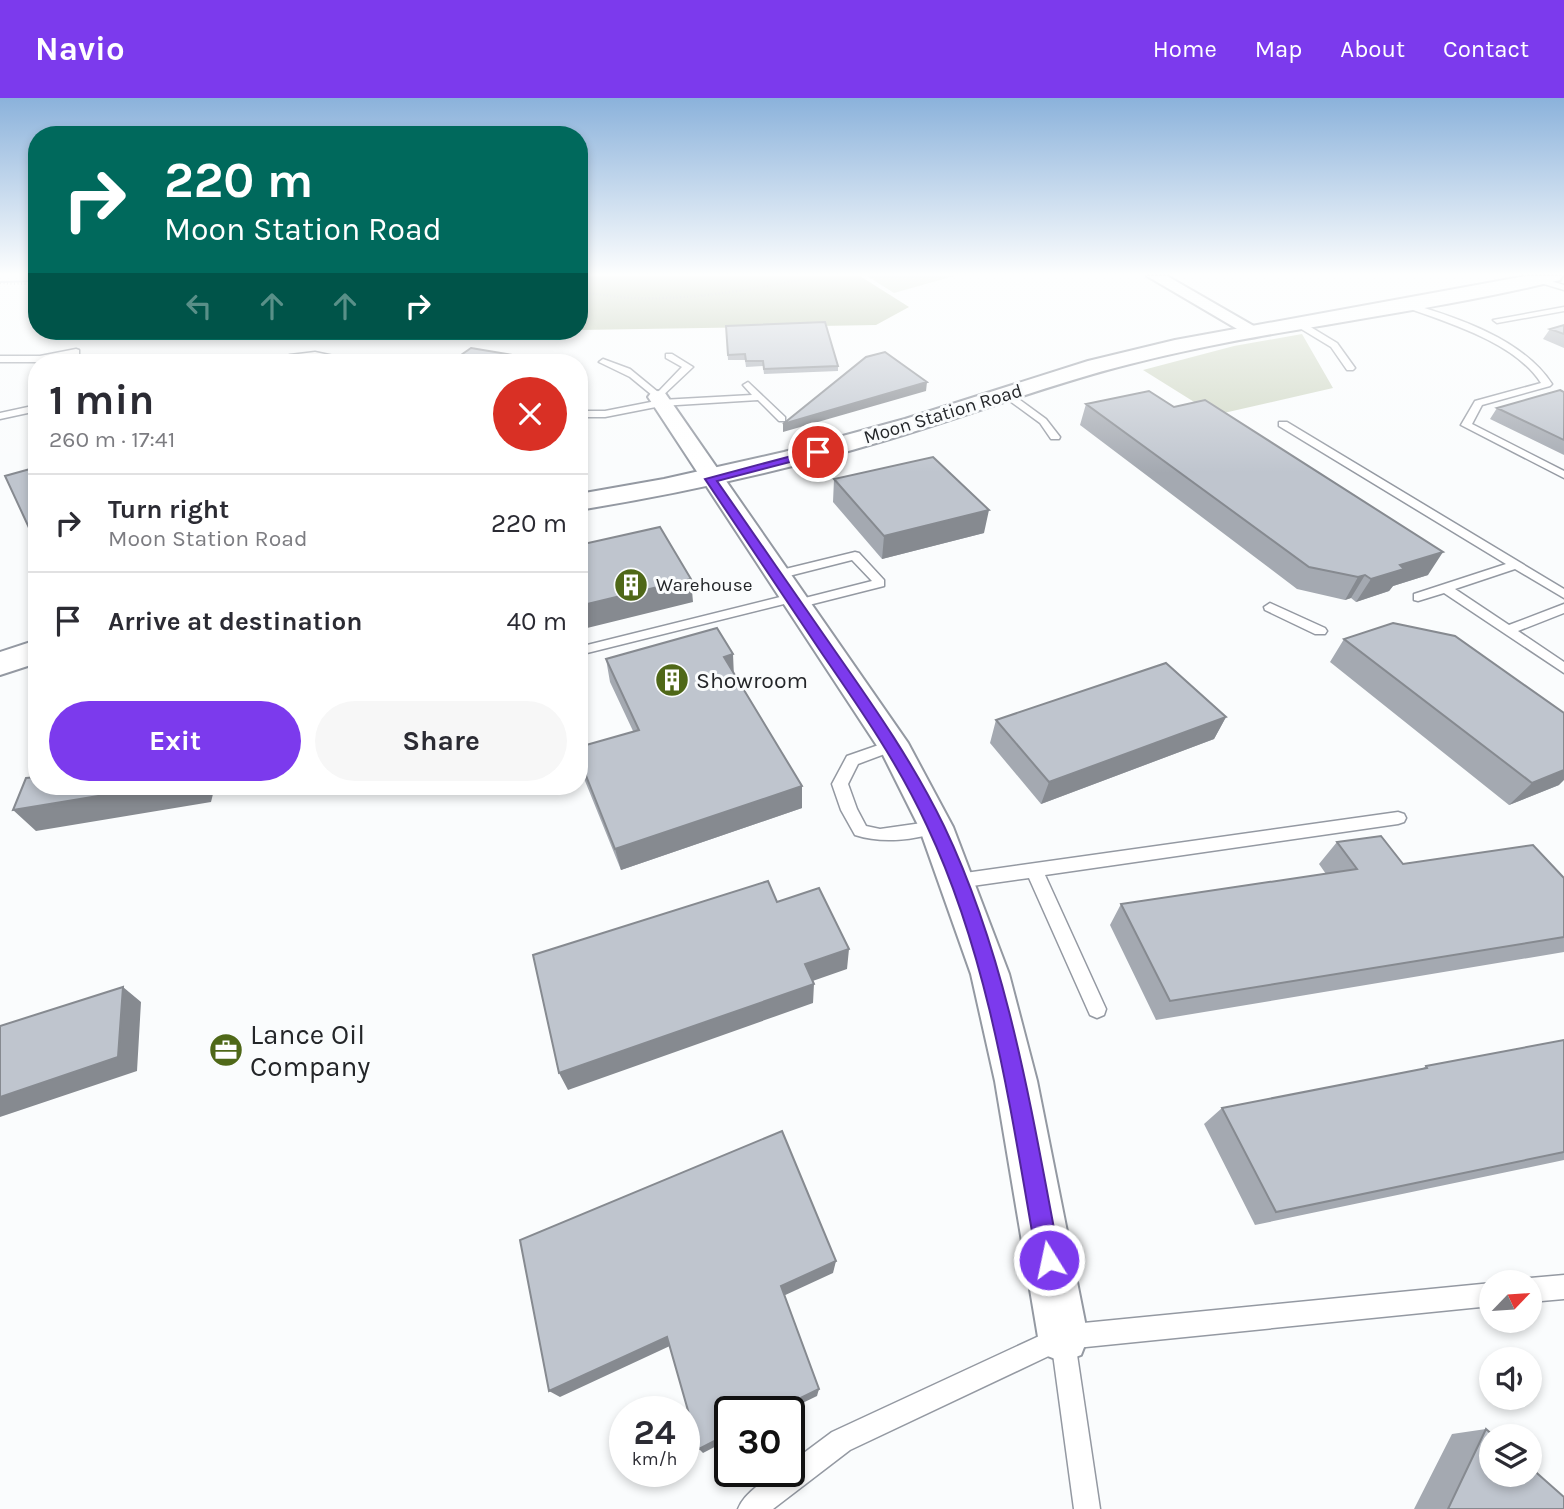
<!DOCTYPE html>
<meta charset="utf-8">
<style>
:root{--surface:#fff;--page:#f7f7f7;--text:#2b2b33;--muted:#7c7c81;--line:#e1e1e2;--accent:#7c3aed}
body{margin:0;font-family:Karla,sans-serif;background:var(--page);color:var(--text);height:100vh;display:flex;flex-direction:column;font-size:26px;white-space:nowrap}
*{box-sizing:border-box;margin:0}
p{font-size:23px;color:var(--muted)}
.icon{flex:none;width:38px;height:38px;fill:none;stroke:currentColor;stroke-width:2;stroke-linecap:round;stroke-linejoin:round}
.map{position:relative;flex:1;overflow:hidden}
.drawer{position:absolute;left:28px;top:256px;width:560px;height:441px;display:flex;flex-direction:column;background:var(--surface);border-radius:28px;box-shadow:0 4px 10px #0003}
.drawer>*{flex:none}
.top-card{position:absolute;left:28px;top:28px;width:560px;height:214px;border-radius:28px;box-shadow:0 4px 10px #0003;background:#00695c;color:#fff;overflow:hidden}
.needle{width:46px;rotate:65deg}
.fabs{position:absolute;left:1479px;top:1172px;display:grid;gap:14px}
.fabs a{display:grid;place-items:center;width:63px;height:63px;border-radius:50%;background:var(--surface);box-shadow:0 4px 10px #0003;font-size:35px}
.speed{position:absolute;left:609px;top:1298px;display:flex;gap:14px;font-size:35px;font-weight:700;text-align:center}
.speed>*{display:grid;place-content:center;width:91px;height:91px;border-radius:50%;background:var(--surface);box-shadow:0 4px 10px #0003;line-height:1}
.speed small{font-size:18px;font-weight:400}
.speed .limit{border:4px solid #111;border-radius:10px;background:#fff;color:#111}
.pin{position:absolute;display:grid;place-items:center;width:60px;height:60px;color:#fff;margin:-30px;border:4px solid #fff;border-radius:50%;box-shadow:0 2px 7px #0007}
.me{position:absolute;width:77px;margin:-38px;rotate:350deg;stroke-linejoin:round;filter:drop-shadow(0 0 5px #0008)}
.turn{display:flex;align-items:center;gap:24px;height:147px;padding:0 21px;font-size:32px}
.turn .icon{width:91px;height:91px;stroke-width:2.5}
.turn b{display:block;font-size:49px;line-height:60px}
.lanes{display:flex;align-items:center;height:66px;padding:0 21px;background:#0003;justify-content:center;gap:35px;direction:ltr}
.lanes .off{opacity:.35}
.round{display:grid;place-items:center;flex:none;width:74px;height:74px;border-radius:37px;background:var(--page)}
.summary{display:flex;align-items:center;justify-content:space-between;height:119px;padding:0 21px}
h1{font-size:42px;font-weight:700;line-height:52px}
.cta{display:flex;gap:14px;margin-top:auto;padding:14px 21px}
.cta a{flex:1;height:80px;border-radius:42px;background:var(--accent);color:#fff;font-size:28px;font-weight:700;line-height:80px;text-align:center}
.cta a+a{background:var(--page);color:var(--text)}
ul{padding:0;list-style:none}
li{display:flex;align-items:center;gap:21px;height:98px;padding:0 21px;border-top:2px solid var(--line)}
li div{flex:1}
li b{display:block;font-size:26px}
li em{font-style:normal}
header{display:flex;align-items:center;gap:42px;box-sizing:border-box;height:98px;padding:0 35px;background:var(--accent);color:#fff}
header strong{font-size:33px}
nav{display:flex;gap:38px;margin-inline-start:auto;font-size:24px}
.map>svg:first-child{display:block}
.green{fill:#cfd7c4}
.forest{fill:#b5c1a5}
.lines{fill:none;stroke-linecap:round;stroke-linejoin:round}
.stream{fill:#a0afc8;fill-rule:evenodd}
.lane-casing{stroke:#9499a2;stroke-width:3}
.street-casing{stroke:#9499a2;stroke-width:4}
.secondary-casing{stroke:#9499a2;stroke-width:4}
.path{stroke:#abadaf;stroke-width:2.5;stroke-dasharray:1 2.5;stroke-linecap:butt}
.lane{fill:#fff;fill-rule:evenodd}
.street{fill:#fff;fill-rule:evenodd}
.secondary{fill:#fff;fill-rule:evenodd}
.wall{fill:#a4a9b1}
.shaded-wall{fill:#868a90}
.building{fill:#bfc5ce;stroke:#868a90;stroke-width:2}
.route{fill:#7c3aed;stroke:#51269a;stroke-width:2}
.labels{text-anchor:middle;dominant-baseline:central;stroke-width:6;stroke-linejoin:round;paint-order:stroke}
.far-street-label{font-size:19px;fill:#242629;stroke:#fafcfd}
.far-poi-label{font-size:19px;fill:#242629;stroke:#fafcfd;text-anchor:start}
.poi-label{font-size:23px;fill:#242629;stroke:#fafcfd;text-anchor:start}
.near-poi-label{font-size:28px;fill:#242629;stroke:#fafcfd;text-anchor:start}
</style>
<header>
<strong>Navio</strong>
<nav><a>Home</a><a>Map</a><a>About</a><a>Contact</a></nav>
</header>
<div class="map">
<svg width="1564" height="1411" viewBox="0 0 1564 1411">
<rect width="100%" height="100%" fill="#fafcfd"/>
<!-- green -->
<path class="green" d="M 867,178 L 954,178 L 894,195 Z
M 1302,236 L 1333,290 L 1215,317 L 1143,272 L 1234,248 Z"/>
<!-- forest -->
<path class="forest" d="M 579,178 L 860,178 L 909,209 L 876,227 L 579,232 Z"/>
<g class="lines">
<!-- stream -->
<path class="stream" d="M 579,178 L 590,178 L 579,180 Z
M 37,182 L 37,184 L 0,185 L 0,183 Z"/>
<!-- lane casing -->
<g class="lane-casing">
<path id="lane" d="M 1537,179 L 1564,187 L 1564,192 L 1534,183 Z
M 1405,204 C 1455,219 1522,240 1552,286 L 1550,288 L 1482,307 L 1472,326 L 1564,373 L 1564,380 L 1461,327 L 1475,303 L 1541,285 C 1515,244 1446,224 1402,208 Z
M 1564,209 L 1564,213 L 1497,225 L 1493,222 Z
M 1293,222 L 1299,222 L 1337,245 L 1355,270 L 1353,272 L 1347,272 L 1331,249 L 1293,226 Z
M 76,251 L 79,252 L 79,256 L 40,264 L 0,264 L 0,258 L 40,258 Z
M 315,254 L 334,258 L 341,264 L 315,260 L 270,264 L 290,257 Z
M 666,256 L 672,256 L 693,269 L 658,302 L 630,279 L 599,264 L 603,261 L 630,271 L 658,294 L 682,269 L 666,260 Z
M 748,284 L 785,319 L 785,323 L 779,323 L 758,302 L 661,308 L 605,319 L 579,319 L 579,313 L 605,313 L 661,302 L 752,297 L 743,287 Z
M 1003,294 L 1009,294 L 1046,321 L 1060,339 L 1059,341 L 1051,341 L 1040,325 L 1003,298 Z
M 37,307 L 37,313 L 0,321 L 0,315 Z
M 1279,324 L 1287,324 L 1564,491 L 1564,500 L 1515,471 L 1455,491 L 1509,527 L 1564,506 L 1564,515 L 1518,533 L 1564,564 L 1564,575 L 1444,495 L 1418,503 L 1414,502 L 1414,496 L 1506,466 L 1279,328 Z
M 855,454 L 859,455 L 884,482 L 884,488 L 797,510 L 793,509 L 792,504 L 579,557 L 579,549 L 792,496 L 796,497 L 797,502 L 872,483 L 852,462 L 777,481 L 771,477 L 773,474 Z
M 1270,505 L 1325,530 L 1327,533 L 1325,536 L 1315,536 L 1265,512 L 1264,509 Z
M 893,642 L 900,647 L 898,651 L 858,666 L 848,686 L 857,711 L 866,728 L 880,731 L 936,723 L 942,725 L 944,729 L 942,733 C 915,742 882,746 855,737 L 841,712 L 832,686 L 847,658 Z
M 1398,714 L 1404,716 L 1406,720 L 1404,724 L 1398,726 L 1045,777 L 1106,911 L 1104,917 L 1097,920 L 1090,917 L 1029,780 L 958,790 L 952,788 L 950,783 L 952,778 L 958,776 Z
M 1564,1177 L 1564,1201 L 1530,1204 L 1530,1185 L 1521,1185 L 1530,1180 Z
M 1492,1185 L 1491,1208 L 1076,1250 L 1100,1411 L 1074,1411 L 1053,1256 L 850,1352 L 773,1411 L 738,1411 C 744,1395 772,1374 789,1374 L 789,1366 L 832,1334 L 1063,1227 Z"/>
</g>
<!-- street casing -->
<g class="street-casing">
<path id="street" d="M 1147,178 L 1167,178 L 1259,231 L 1256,235 L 1244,235 Z
M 658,293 L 665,295 L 908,645 L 953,729 L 1009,876 L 1037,983 L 1088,1239 L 1081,1257 L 1063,1264 L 1045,1257 L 1038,1239 L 995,983 L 971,876 L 919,729 L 883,657 L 648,299 L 651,295 Z"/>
</g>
<!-- secondary casing -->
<g class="secondary-casing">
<path id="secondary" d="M 1526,178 L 1562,178 L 1560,182 C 1418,217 1271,230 1130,266 C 1046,287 965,319 883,343 C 783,373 682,395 579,412 L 579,396 L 664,381 L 784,354 L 905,321 L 1088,263 L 1175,242 Z
M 37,542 L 37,565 L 0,577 L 0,554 Z"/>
</g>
<!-- path -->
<path class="path" d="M 0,185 L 37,186
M 579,194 C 597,196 615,199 633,200 C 692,202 757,192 815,178"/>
<!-- lane -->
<use href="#lane" class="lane"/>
<!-- street -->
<use href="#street" class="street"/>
<!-- secondary -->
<use href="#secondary" class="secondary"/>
</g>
<!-- wall -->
<path class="wall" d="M 1564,227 L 1564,250 L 1543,241 L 1550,231 Z
M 726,228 L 838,268 L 838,273 L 764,276 L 763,268 L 746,269 L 745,262 L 728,262 Z
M 1564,294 L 1564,357 L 1490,321 L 1497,310 Z
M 1086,306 L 1428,477 L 1393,488 L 1389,493 L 1356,504 L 1351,500 L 1345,502 L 1297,491 L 1080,327 Z
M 834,381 L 984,435 L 882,461 L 833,404 Z
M 1344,541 L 1559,687 L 1509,707 L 1330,564 Z
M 606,561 L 734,576 L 802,688 L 802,710 L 621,772 L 581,673 L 579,665 L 579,660 L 633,633 L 610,584 Z
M 1226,619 L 1214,641 L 1041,706 L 990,645 L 996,622 Z
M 1337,744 L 1403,766 L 1564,780 L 1564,854 L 1156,922 L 1110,827 L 1121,806 L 1326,776 L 1319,766 Z
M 1564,942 L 1564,1062 L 1255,1127 L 1204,1026 L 1222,1010 L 1422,971 L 1426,968 Z
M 1486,1331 L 1564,1411 L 1414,1411 L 1452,1336 Z"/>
<!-- shaded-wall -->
<path class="shaded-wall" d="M 927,284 L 926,293 L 783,334 L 783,326 Z
M 989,412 L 984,435 L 882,461 L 884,438 Z
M 1443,454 L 1428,477 L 1393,488 L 1389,493 L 1356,504 L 1371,481 L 1400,467 Z
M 1365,477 L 1351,500 L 1345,502 L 1358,479 Z
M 691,481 L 693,504 L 579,532 L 579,508 Z
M 733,556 L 734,579 L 724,559 Z
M 1226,619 L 1214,641 L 1041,706 L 1049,684 Z
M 1564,672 L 1564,682 L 1559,687 L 1509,707 L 1532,685 Z
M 159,688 L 215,688 L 211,704 L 36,733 L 13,712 Z
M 802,688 L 802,710 L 621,772 L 615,751 Z
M 849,851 L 847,871 L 804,886 L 805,866 Z
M 814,886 L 813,905 L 568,992 L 559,975 Z
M 123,889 L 141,904 L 137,973 L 0,1019 L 0,999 Z
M 836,1163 L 833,1175 L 781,1199 L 781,1188 Z
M 667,1239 L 672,1247 L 560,1299 L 549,1293 Z
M 819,1291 L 817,1298 L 784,1314 L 772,1314 Z
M 730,1335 L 730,1341 L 703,1355 L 699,1351 Z"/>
<!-- building -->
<path class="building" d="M 825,224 L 838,268 L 764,271 L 763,263 L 746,263 L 745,256 L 728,257 L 726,228 Z
M 1564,227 L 1564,236 L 1550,231 Z
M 471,250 L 555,264 L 451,264 Z
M 885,254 L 927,284 L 783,326 L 866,259 Z
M 1560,292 L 1564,294 L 1564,342 L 1497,310 Z
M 1149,293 L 1174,309 L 1205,302 L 1443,454 L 1400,467 L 1404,471 L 1371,481 L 1365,477 L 1358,479 L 1309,469 L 1086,306 Z
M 933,359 L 989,412 L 884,438 L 834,381 Z
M 37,369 L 37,447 L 5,378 Z
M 660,429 L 691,481 L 579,508 L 579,447 Z
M 1393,525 L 1455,538 L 1564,615 L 1564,672 L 1532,685 L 1344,541 Z
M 717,530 L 733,556 L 724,559 L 802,688 L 615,751 L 579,660 L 579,649 L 639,632 L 606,561 Z
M 1166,565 L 1226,619 L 1049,684 L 996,622 Z
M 37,679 L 37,688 L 159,688 L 13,712 L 26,680 Z
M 1381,738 L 1403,766 L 1533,747 L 1564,780 L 1564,839 L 1170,903 L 1121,806 L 1357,771 L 1337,744 Z
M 768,783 L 777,804 L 819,790 L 849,851 L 805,866 L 814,886 L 559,975 L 533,857 Z
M 123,889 L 118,959 L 0,999 L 0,928 Z
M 1564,942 L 1564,1054 L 1276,1114 L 1222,1010 L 1427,970 L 1426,968 Z
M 782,1033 L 836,1163 L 781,1188 L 819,1291 L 772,1314 L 730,1314 L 730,1335 L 699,1351 L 667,1239 L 549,1293 L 520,1142 Z
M 1486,1331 L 1495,1339 L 1491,1339 L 1491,1377 L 1530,1377 L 1530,1369 L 1564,1399 L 1564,1411 L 1448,1411 Z"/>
<!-- sky -->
<linearGradient id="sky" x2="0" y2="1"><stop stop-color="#8bb2db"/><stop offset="0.47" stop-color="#fdfefe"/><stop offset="1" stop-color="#fdfefe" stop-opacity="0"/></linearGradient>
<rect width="1564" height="375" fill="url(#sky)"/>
<!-- route -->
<path class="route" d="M 818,351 L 821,352 L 821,356 L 717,383 C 756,440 796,496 835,553 C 875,610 914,666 944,728 C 1009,864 1032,1016 1060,1162 L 1057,1170 L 1049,1174 L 1040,1170 L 1037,1162 C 1011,1016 991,864 927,728 C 899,667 861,612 823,557 C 784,498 744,440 705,381 Z"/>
<!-- icons -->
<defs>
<g id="building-disc" transform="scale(1.75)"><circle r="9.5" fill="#4f6818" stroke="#fafcfd"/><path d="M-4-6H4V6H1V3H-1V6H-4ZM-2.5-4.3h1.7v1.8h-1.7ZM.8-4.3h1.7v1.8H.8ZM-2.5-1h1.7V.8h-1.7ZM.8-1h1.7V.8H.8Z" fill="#fff"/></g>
<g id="office-disc" transform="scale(1.75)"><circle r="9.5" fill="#4f6818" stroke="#fafcfd"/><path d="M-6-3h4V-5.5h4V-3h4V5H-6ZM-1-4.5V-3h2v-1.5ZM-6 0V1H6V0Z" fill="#fff"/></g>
</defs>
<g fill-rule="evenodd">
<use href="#building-disc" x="631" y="487"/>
<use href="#building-disc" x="672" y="582"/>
<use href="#office-disc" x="226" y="952"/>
</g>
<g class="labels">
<!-- far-street labels -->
<g class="far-street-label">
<text transform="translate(943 316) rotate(-17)">Moon Station Road</text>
</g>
<!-- far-poi labels -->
<g class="far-poi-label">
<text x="656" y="487">Warehouse</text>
</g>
<!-- poi labels -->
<g class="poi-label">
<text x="696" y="582">Showroom</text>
</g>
<!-- near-poi labels -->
<g class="near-poi-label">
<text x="250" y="936">Lance Oil<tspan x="250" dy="32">Company</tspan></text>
</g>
</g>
</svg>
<div class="fabs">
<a><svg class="needle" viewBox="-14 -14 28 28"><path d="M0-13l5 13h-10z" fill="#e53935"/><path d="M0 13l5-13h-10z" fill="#7c7c81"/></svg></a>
<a><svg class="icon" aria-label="sound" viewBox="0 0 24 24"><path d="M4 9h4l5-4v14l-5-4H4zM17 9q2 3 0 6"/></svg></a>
<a><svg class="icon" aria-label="layers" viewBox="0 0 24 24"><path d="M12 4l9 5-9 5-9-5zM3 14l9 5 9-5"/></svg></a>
</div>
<div class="speed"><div>24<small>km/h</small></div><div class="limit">30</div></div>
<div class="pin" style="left:818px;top:354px;background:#d93025"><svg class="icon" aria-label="arrive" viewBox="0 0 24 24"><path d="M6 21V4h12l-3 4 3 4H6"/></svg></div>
<svg class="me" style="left:1049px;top:1162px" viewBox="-20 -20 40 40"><circle r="17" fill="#7c3aed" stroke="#fff" stroke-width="3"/><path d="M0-11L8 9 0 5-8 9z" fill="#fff"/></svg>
<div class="top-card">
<div class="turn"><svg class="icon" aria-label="right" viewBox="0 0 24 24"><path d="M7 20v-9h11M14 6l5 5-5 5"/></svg><div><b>220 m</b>Moon Station Road</div></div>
<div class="lanes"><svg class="icon off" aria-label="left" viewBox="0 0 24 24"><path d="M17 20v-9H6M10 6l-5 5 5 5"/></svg><svg class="icon off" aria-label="ahead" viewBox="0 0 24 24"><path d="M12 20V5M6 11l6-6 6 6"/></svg><svg class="icon off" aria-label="ahead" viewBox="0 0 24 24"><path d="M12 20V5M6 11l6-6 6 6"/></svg><svg class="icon" aria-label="right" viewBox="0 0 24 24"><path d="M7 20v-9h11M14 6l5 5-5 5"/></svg></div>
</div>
<section class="drawer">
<div class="summary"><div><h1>1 min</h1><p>260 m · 17:41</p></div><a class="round" style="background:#d93025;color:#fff"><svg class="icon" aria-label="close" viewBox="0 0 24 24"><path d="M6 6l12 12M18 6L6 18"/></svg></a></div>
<ul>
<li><svg class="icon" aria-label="right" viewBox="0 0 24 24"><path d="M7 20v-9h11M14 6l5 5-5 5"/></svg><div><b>Turn right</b><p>Moon Station Road</p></div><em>220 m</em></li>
<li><svg class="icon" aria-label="arrive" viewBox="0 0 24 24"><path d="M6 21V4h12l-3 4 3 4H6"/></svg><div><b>Arrive at destination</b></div><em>40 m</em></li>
</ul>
<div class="cta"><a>Exit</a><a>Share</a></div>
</section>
</div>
